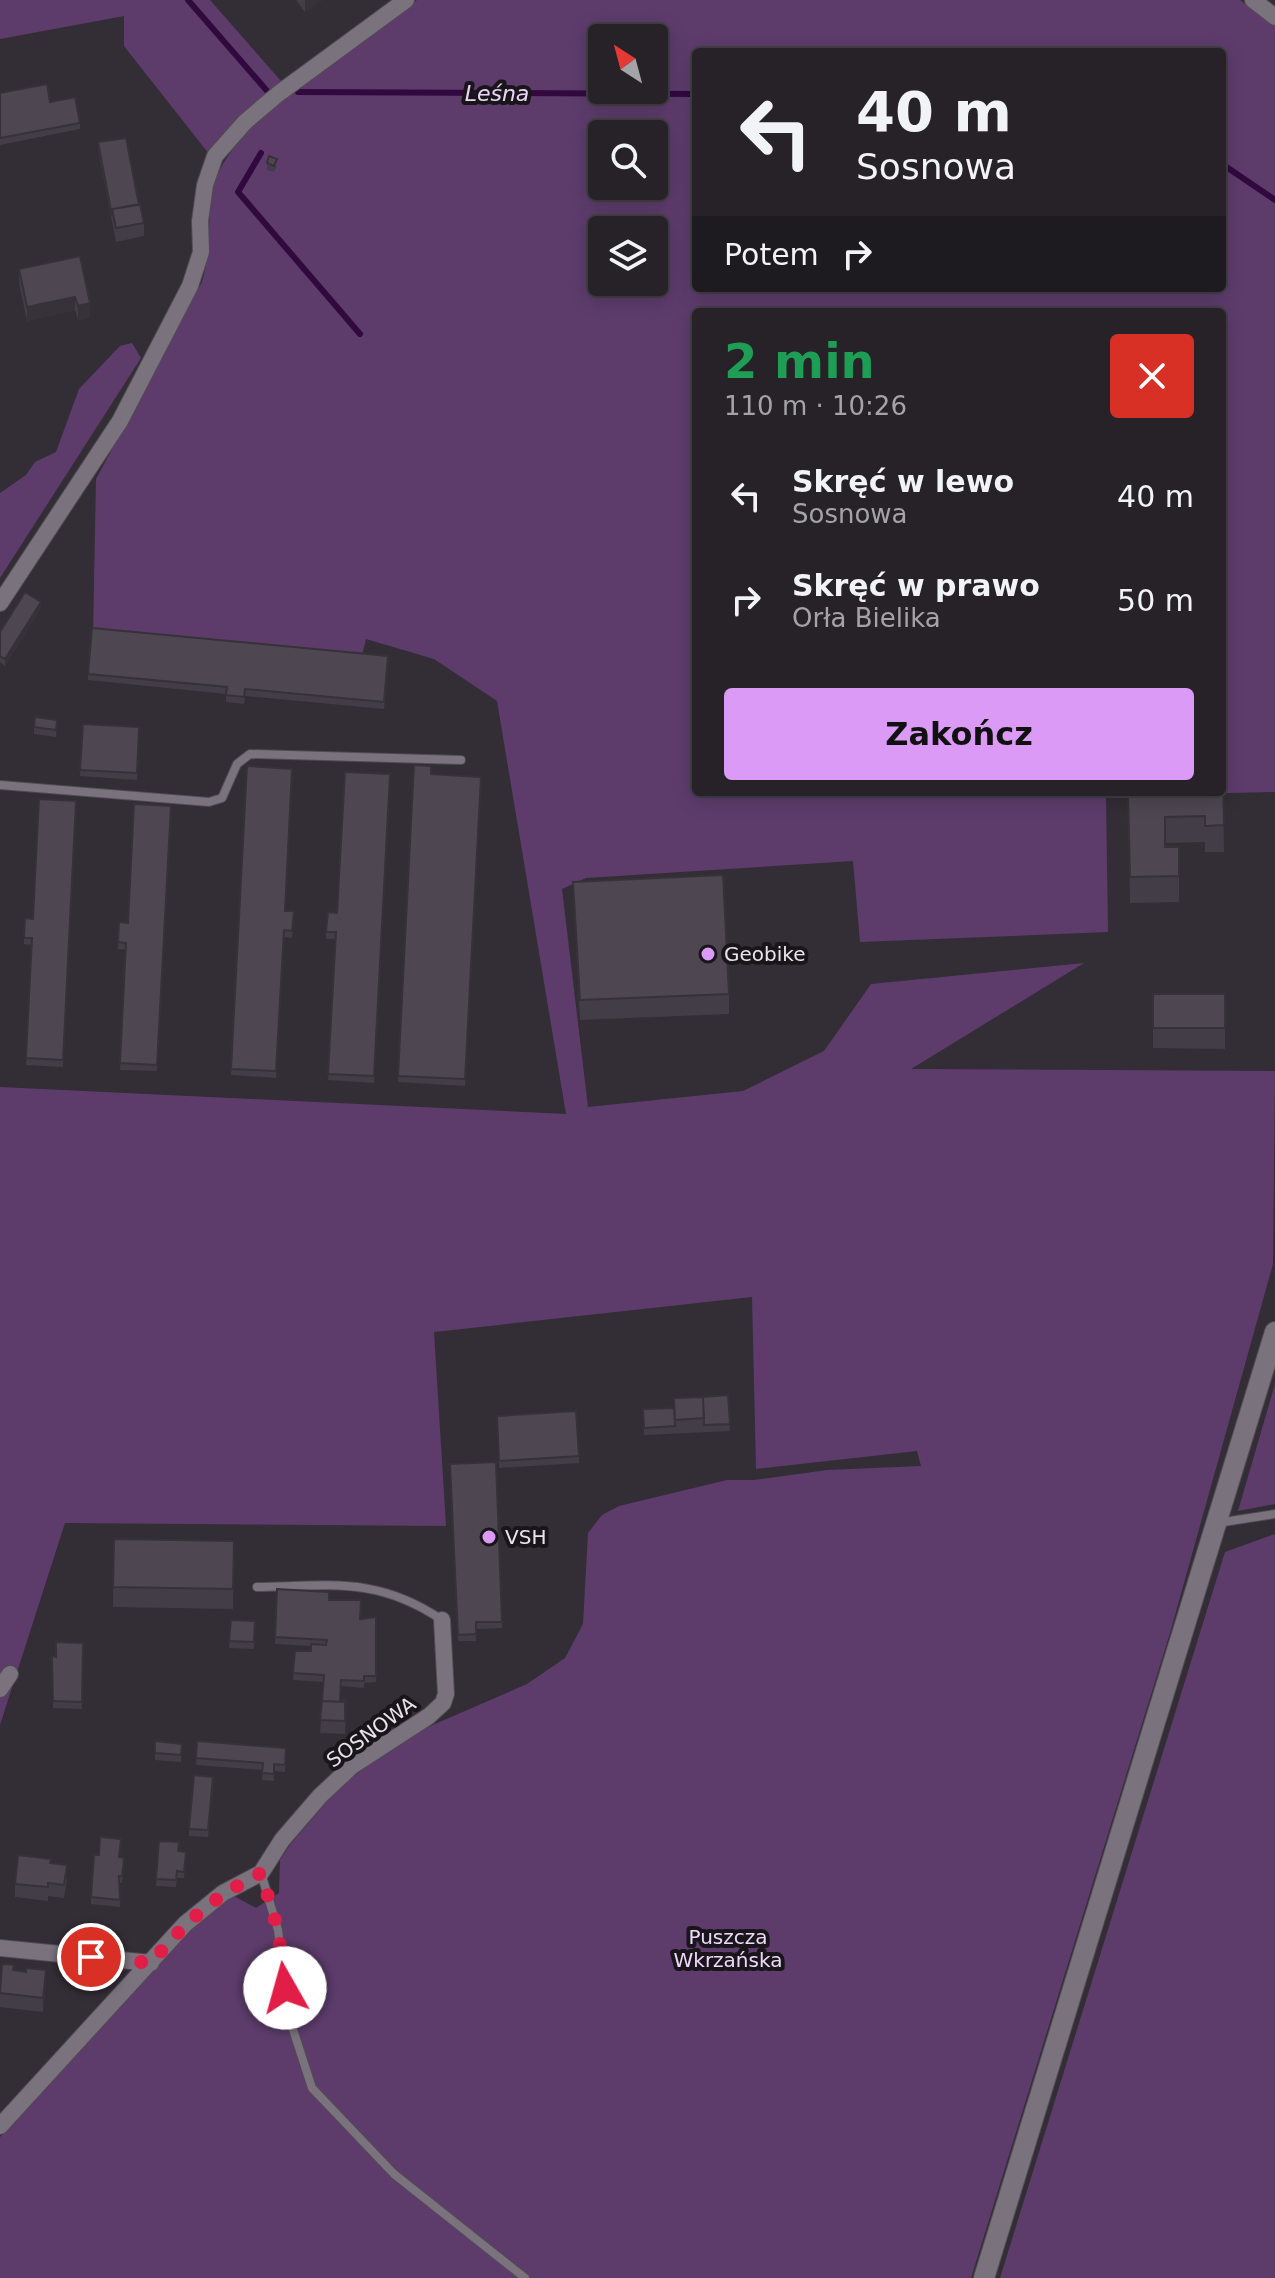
<!DOCTYPE html>
<html lang="pl">
<meta charset="utf-8">
<style>
:root{--surface:#262228;--page:#322f34;--text:#f1f3f6;--muted:#a4a4a8;--line:#423f45;--accent:#da9af6}
body{margin:0;font-family:"DejaVu Sans",sans-serif;background:var(--page);color:var(--text);height:100vh;display:flex;flex-direction:column;font-size:30px;white-space:nowrap}
*{box-sizing:border-box;margin:0}
p{font-size:26px;color:var(--muted)}
.icon{flex:none;width:44px;height:44px;fill:none;stroke:currentColor;stroke-width:2;stroke-linecap:round;stroke-linejoin:round}
.map{position:relative;flex:1;overflow:hidden}
.drawer{position:absolute;left:692px;top:308px;width:534px;height:488px;display:flex;flex-direction:column;background:var(--surface);border-radius:8px;box-shadow:0 4px 20px #0003,0 0 0 2px var(--line)}
.drawer>*{flex:none}
.guide{position:absolute;left:692px;top:48px;width:534px;height:244px;border-radius:8px;box-shadow:0 4px 20px #0003,0 0 0 2px var(--line);background:#262228;color:var(--text);overflow:hidden}
.needle{width:52px;rotate:324deg}
.tools{position:absolute;left:588px;top:24px;display:grid;gap:16px}
.tools a{display:grid;place-items:center;width:80px;height:80px;border-radius:8px;background:var(--surface);box-shadow:0 4px 20px #0003,0 0 0 2px var(--line);font-size:40px}
.pin{position:absolute;display:grid;place-items:center;width:68px;height:68px;color:#fff;margin:-34px;border:4px solid #fff;border-radius:50%;box-shadow:0 2px 8px #0007}
.me{position:absolute;width:88px;margin:-44px;rotate:353deg;stroke-linejoin:round;filter:drop-shadow(0 0 6px #0008)}
.turn{display:flex;align-items:center;gap:28px;height:168px;padding:0 32px;font-size:36px}
.turn .icon{width:104px;height:104px;stroke-width:2.5}
.turn b{display:block;font-size:56px;line-height:68px}
.then{display:flex;align-items:center;height:76px;padding:0 32px;background:#0003;gap:16px;font-size:30px}
.round{display:grid;place-items:center;flex:none;width:84px;height:84px;border-radius:8px;background:var(--page)}
.overview{display:flex;align-items:center;justify-content:space-between;height:136px;padding:0 32px}
h1{font-size:48px;font-weight:700;line-height:60px;color:#1e9e55}
.button{display:flex;gap:16px;margin-top:auto;padding:16px 32px}
.button a{flex:1;height:92px;border-radius:8px;background:var(--accent);color:#111;font-size:32px;font-weight:700;line-height:92px;text-align:center}
ul{padding:0;list-style:none}
li{display:flex;align-items:center;gap:24px;height:104px;padding:0 32px}
li div{flex:1}
li b{display:block;font-size:30px}
li em{font-style:normal}
.map>svg:first-child{display:block}
.green{fill:#5d3c6c;fill-rule:evenodd}
.lines{fill:none;stroke-linecap:round;stroke-linejoin:round}
.stream{stroke:#31093f;stroke-width:6}
.service-casing{stroke:#514b53;stroke-width:10}
.minor-casing{stroke:#514b53;stroke-width:18}
.tertiary-casing{stroke:#514b53;stroke-width:22}
.service{stroke:#7a737e;stroke-width:8}
.minor{stroke:#7a737e;stroke-width:16}
.tertiary{stroke:#7a737e;stroke-width:20}
.wall{fill:#433d47}
.shaded-wall{fill:#373239}
.building{fill:#4e4752;stroke:#373239;stroke-width:2}
.route{stroke:#e11d48;stroke-width:14;stroke-dasharray:0 25.2}
.poi-dot{fill:#da9af6;stroke:#19161b;stroke-width:3}
.labels{text-anchor:middle;dominant-baseline:central;stroke-width:8;stroke-linejoin:round;paint-order:stroke}
.poi-label{font-size:20px;fill:#e9e4eb;stroke:#19161b;text-anchor:start}
.street-label{font-size:20px;fill:#e9e4eb;stroke:#19161b}
.park-label{font-size:20px;fill:#efd8fa;stroke:#19161b}
.water-label{font-size:22px;font-style:italic;fill:#ecd5f7;stroke:#19161b}
</style>
<div class="map">
<svg width="1275" height="2278" viewBox="0 0 1275 2278">
<rect width="100%" height="100%" fill="#332d36"/>
<!-- green -->
<path class="green" d="M 0,0 L 210,0 L 281,81 L 241,115 L 209,154 L 124,46 L 124,16 L 0,39 Z
M 417,0 L 1240,0 L 1275,26 L 1275,792 L 1106,796 L 1108,932 L 860,942 L 853,861 L 586,878 L 562,889 L 588,1107 L 743,1091 L 824,1051 L 871,984 L 1084,963 L 911,1069 L 1275,1071 L 1273,1264 L 1170,1633 L 971,2278 L 0,2278 L 0,2137 L 135,1985 L 190,1928 L 234,1896 L 256,1908 L 279,1893 L 280,1860 L 290,1845 L 335,1792 L 381,1754 L 428,1727 L 527,1684 L 565,1658 L 583,1624 L 588,1533 L 602,1515 L 619,1506 L 727,1480 L 754,1480 L 827,1470 L 921,1466 L 917,1451 L 756,1469 L 752,1297 L 434,1332 L 446,1526 L 65,1523 L 0,1725 L 0,1087 L 566,1114 L 497,701 L 434,659 L 366,639 L 361,660 L 93,634 L 96,479 L 202,282 C 212,249 206,217 214,185 C 230,121 364,38 417,0 ZM 602,38 L 654,38 L 654,90 L 602,90 ZM 696,52 L 1222,52 L 1222,288 L 696,288 ZM 602,134 L 654,134 L 654,186 L 602,186 ZM 602,230 L 654,230 L 654,282 L 602,282 ZM 696,312 L 1222,312 L 1222,792 L 696,792 Z
M 132,343 L 141,358 L 0,578 L 0,493 L 26,475 L 35,462 L 56,452 L 79,389 L 120,346 Z
M 1275,1384 L 1275,1504 L 1238,1511 Z
M 1275,1534 L 1275,2278 L 1000,2278 L 1225,1552 Z"/>
<g class="lines">
<!-- stream -->
<path class="stream" d="M 188,0 L 268,92
M 298,92 L 696,94
M 261,153 L 238,192 L 360,334
M 1222,164 L 1275,200"/>
<!-- service casing -->
<g class="service-casing">
<path id="service" d="M 0,785 L 209,802 L 222,798 L 237,764 L 250,754 L 461,760
M 1217,1523 L 1275,1514
M 257,1587 C 330,1586 377,1576 442,1620
M 261,1873 L 278,1930 L 289,2017 L 312,2088 L 394,2174 L 525,2278"/>
</g>
<!-- minor casing -->
<g class="minor-casing">
<path id="minor" d="M 1253,0 L 1275,17
M 0,603 L 120,421 L 190,286 L 201,252 L 200,221 L 205,185 L 215,156 L 245,122 L 278,94 L 406,0
M 0,1689 L 10,1674
M 0,1948 L 151,1963
M 0,2126 L 185,1924 L 223,1893 L 261,1873 L 282,1840 L 320,1796 L 352,1766 L 429,1716 L 443,1703 L 446,1694 L 442,1620"/>
</g>
<!-- tertiary casing -->
<g class="tertiary-casing">
<path id="tertiary" d="M 984,2278 L 1275,1332"/>
</g>
<!-- service -->
<use href="#service" class="service"/>
<!-- minor -->
<use href="#minor" class="minor"/>
<!-- tertiary -->
<use href="#tertiary" class="tertiary"/>
</g>
<!-- wall -->
<path class="wall" d="M 296,0 L 322,0 L 305,12 Z
M 0,93 L 50,102 L 80,123 L 80,129 L 0,145 Z
M 98,142 L 139,205 L 144,223 L 144,236 L 116,242 L 98,149 Z
M 267,163 L 277,166 L 274,172 L 267,170 Z
M 80,256 L 90,317 L 78,320 L 75,310 L 27,321 L 19,283 L 19,269 Z
M 41,608 L 5,666 L 0,662 L 0,632 Z
M 388,663 L 384,709 L 245,696 L 244,704 L 226,702 L 226,694 L 88,680 L 88,674 Z
M 57,720 L 56,737 L 34,734 L 34,727 Z
M 83,724 L 139,727 L 137,780 L 80,776 Z
M 414,765 L 431,774 L 481,777 L 465,1086 L 398,1082 Z
M 247,766 L 285,911 L 294,918 L 292,938 L 284,937 L 276,1078 L 231,1075 Z
M 390,774 L 374,1083 L 328,1080 L 336,939 L 326,939 L 326,932 L 337,913 Z
M 1223,779 L 1224,852 L 1205,852 L 1205,842 L 1165,843 L 1165,847 L 1179,847 L 1179,902 L 1130,903 L 1128,792 Z
M 76,801 L 63,1067 L 26,1065 L 32,945 L 24,944 L 24,938 L 33,919 Z
M 171,806 L 157,1071 L 120,1070 L 126,950 L 118,949 L 118,942 L 128,923 Z
M 573,882 L 729,994 L 729,1014 L 580,1020 Z
M 1153,994 L 1225,994 L 1225,1049 L 1153,1048 Z
M 728,1395 L 730,1431 L 644,1435 L 643,1409 L 674,1408 Z
M 497,1416 L 579,1456 L 579,1463 L 499,1468 Z
M 450,1464 L 502,1622 L 502,1628 L 476,1629 L 476,1641 L 458,1641 Z
M 114,1539 L 234,1541 L 233,1609 L 113,1607 Z
M 277,1589 L 329,1600 L 360,1619 L 376,1617 L 376,1682 L 364,1683 L 364,1688 L 341,1686 L 340,1700 L 346,1700 L 345,1734 L 320,1733 L 324,1682 L 293,1680 L 295,1651 L 311,1651 L 311,1646 L 275,1644 Z
M 231,1620 L 255,1628 L 254,1649 L 229,1648 Z
M 83,1643 L 82,1709 L 53,1708 L 52,1656 L 56,1657 Z
M 155,1741 L 182,1744 L 181,1762 L 155,1760 Z
M 197,1741 L 286,1748 L 285,1772 L 274,1771 L 274,1781 L 262,1780 L 263,1770 L 196,1765 Z
M 213,1783 L 208,1837 L 189,1836 L 189,1829 Z
M 159,1841 L 179,1851 L 186,1852 L 184,1878 L 177,1878 L 176,1887 L 156,1886 Z
M 120,1857 L 124,1864 L 122,1883 L 119,1883 L 120,1907 L 91,1904 L 91,1897 Z
M 51,1864 L 67,1879 L 64,1898 L 48,1896 L 48,1901 L 15,1897 L 15,1884 Z
M 14,1970 L 46,1984 L 43,2012 L 0,2007 L 0,1978 Z"/>
<!-- shaded-wall -->
<path class="shaded-wall" d="M 305,0 L 322,0 L 305,12 Z
M 75,297 L 75,310 L 27,321 L 27,307 Z
M 90,303 L 90,317 L 78,320 L 78,306 Z
M 41,602 L 41,608 L 5,666 L 5,659 Z
M 46,1970 L 46,1984 L 43,2012 L 43,1998 Z"/>
<!-- building -->
<path class="building" d="M 47,84 L 50,102 L 75,97 L 80,123 L 0,138 L 0,93 Z
M 126,138 L 139,205 L 112,209 L 112,216 L 98,142 Z
M 269,156 L 277,159 L 274,166 L 267,163 Z
M 140,204 L 144,223 L 116,228 L 112,209 Z
M 80,256 L 90,303 L 78,306 L 75,297 L 27,307 L 19,269 Z
M 25,592 L 41,602 L 5,659 L 0,656 L 0,632 Z
M 92,628 L 388,656 L 384,702 L 245,689 L 244,697 L 226,695 L 227,687 L 88,674 Z
M 35,717 L 57,720 L 56,730 L 34,727 Z
M 83,724 L 139,727 L 137,773 L 80,770 Z
M 414,765 L 431,766 L 431,774 L 481,777 L 465,1079 L 398,1076 Z
M 247,766 L 292,769 L 285,911 L 294,911 L 292,931 L 284,930 L 276,1071 L 231,1069 Z
M 345,772 L 390,774 L 374,1076 L 328,1074 L 336,932 L 326,932 L 328,912 L 337,913 Z
M 1222,779 L 1223,779 L 1224,825 L 1205,826 L 1205,816 L 1165,817 L 1165,847 L 1179,847 L 1179,876 L 1130,877 L 1128,792 L 1222,792 Z
M 39,799 L 76,801 L 63,1060 L 26,1058 L 32,938 L 24,938 L 25,918 L 33,919 Z
M 134,804 L 171,806 L 157,1065 L 120,1063 L 126,943 L 118,942 L 119,922 L 128,923 Z
M 723,875 L 729,994 L 580,1000 L 573,882 Z
M 1153,994 L 1225,994 L 1225,1028 L 1153,1028 Z
M 728,1395 L 730,1424 L 704,1425 L 703,1397 Z
M 703,1397 L 704,1418 L 675,1420 L 674,1398 Z
M 674,1408 L 675,1426 L 644,1428 L 643,1409 Z
M 576,1411 L 579,1456 L 499,1461 L 497,1416 Z
M 496,1462 L 502,1622 L 476,1622 L 476,1634 L 458,1635 L 450,1464 Z
M 114,1539 L 234,1541 L 233,1589 L 113,1587 Z
M 277,1589 L 329,1592 L 329,1600 L 361,1600 L 360,1619 L 376,1617 L 376,1676 L 364,1676 L 364,1681 L 341,1680 L 340,1700 L 346,1700 L 346,1709 L 345,1702 L 322,1701 L 324,1675 L 293,1673 L 295,1651 L 311,1651 L 311,1644 L 326,1645 L 327,1640 L 275,1637 Z
M 231,1620 L 255,1621 L 254,1642 L 229,1641 Z
M 56,1642 L 83,1643 L 82,1702 L 53,1701 L 52,1656 L 56,1657 Z
M 322,1701 L 345,1702 L 345,1721 L 320,1720 Z
M 155,1741 L 182,1744 L 181,1755 L 155,1753 Z
M 197,1741 L 286,1748 L 285,1765 L 274,1764 L 274,1774 L 262,1773 L 263,1763 L 196,1758 Z
M 194,1775 L 213,1777 L 208,1830 L 189,1829 Z
M 100,1837 L 121,1839 L 119,1857 L 124,1858 L 122,1876 L 119,1876 L 120,1900 L 91,1897 L 94,1855 L 99,1855 Z
M 159,1841 L 179,1842 L 178,1851 L 186,1852 L 184,1872 L 177,1871 L 176,1880 L 156,1879 Z
M 18,1855 L 51,1859 L 50,1863 L 67,1865 L 64,1885 L 48,1883 L 48,1887 L 15,1884 Z
M 5,1964 L 14,1965 L 13,1970 L 26,1972 L 26,1968 L 46,1970 L 43,1998 L 0,1993 L 2,1965 Z"/>
<g class="lines">
<!-- route -->
<path class="route" d="M 91,1957 L 151,1963 C 188,1920 210,1899 261,1873 L 278,1930 L 285,1988"/>
</g>
<!-- markers -->
<g class="poi-dot">
<circle cx="708" cy="954" r="8"/>
<circle cx="489" cy="1537" r="8"/>
</g>
<g class="labels">
<!-- poi labels -->
<g class="poi-label">
<text x="724" y="954">Geobike</text>
<text x="505" y="1537">VSH</text>
</g>
<!-- street labels -->
<g class="street-label">
<text transform="translate(371 1732) rotate(-36)">SOSNOWA</text>
</g>
<!-- park labels -->
<g class="park-label">
<text x="728" y="1937">Puszcza<tspan x="728" dy="23">Wkrzańska</tspan></text>
</g>
<!-- water labels -->
<g class="water-label">
<text x="497" y="93">Leśna</text>
</g>
</g>
</svg>
<div class="tools">
<a><svg class="needle" viewBox="-14 -14 28 28"><path d="M0-13l5 13h-10z" fill="#e53935"/><path d="M0 13l5-13h-10z" fill="#a4a4a8"/></svg></a>
<a><svg class="icon" aria-label="search" viewBox="0 0 24 24"><circle cx="10" cy="10" r="6"/><path d="M15 15l6 6"/></svg></a>
<a><svg class="icon" aria-label="layers" viewBox="0 0 24 24"><path d="M12 4l9 5-9 5-9-5zM3 14l9 5 9-5"/></svg></a>
</div>
<div class="pin" style="left:91px;top:1957px;background:#d93025"><svg class="icon" aria-label="arrive" viewBox="0 0 24 24"><path d="M6 21V4h12l-3 4 3 4H6"/></svg></div>
<svg class="me" style="left:285px;top:1988px" viewBox="-20 -20 40 40"><circle r="19" fill="#fff"/><path d="M0-13L10 11 0 6-10 11z" fill="#e11d48"/></svg>
<div class="guide">
<div class="turn"><svg class="icon" aria-label="left" viewBox="0 0 24 24"><path d="M17 20v-9H6M10 6l-5 5 5 5"/></svg><div><b>40 m</b>Sosnowa</div></div>
<div class="then">Potem<svg class="icon" aria-label="right" viewBox="0 0 24 24"><path d="M7 20v-9h11M14 6l5 5-5 5"/></svg></div>
</div>
<section class="drawer">
<div class="overview"><div><h1>2 min</h1><p>110 m · 10:26</p></div><a class="round" style="background:#d93025;color:#fff"><svg class="icon" aria-label="close" viewBox="0 0 24 24"><path d="M6 6l12 12M18 6L6 18"/></svg></a></div>
<ul>
<li><svg class="icon" aria-label="left" viewBox="0 0 24 24"><path d="M17 20v-9H6M10 6l-5 5 5 5"/></svg><div><b>Skręć w lewo</b><p>Sosnowa</p></div><em>40 m</em></li>
<li><svg class="icon" aria-label="right" viewBox="0 0 24 24"><path d="M7 20v-9h11M14 6l5 5-5 5"/></svg><div><b>Skręć w prawo</b><p>Orła Bielika</p></div><em>50 m</em></li>
</ul>
<div class="button"><a>Zakończ</a></div>
</section>
</div>
